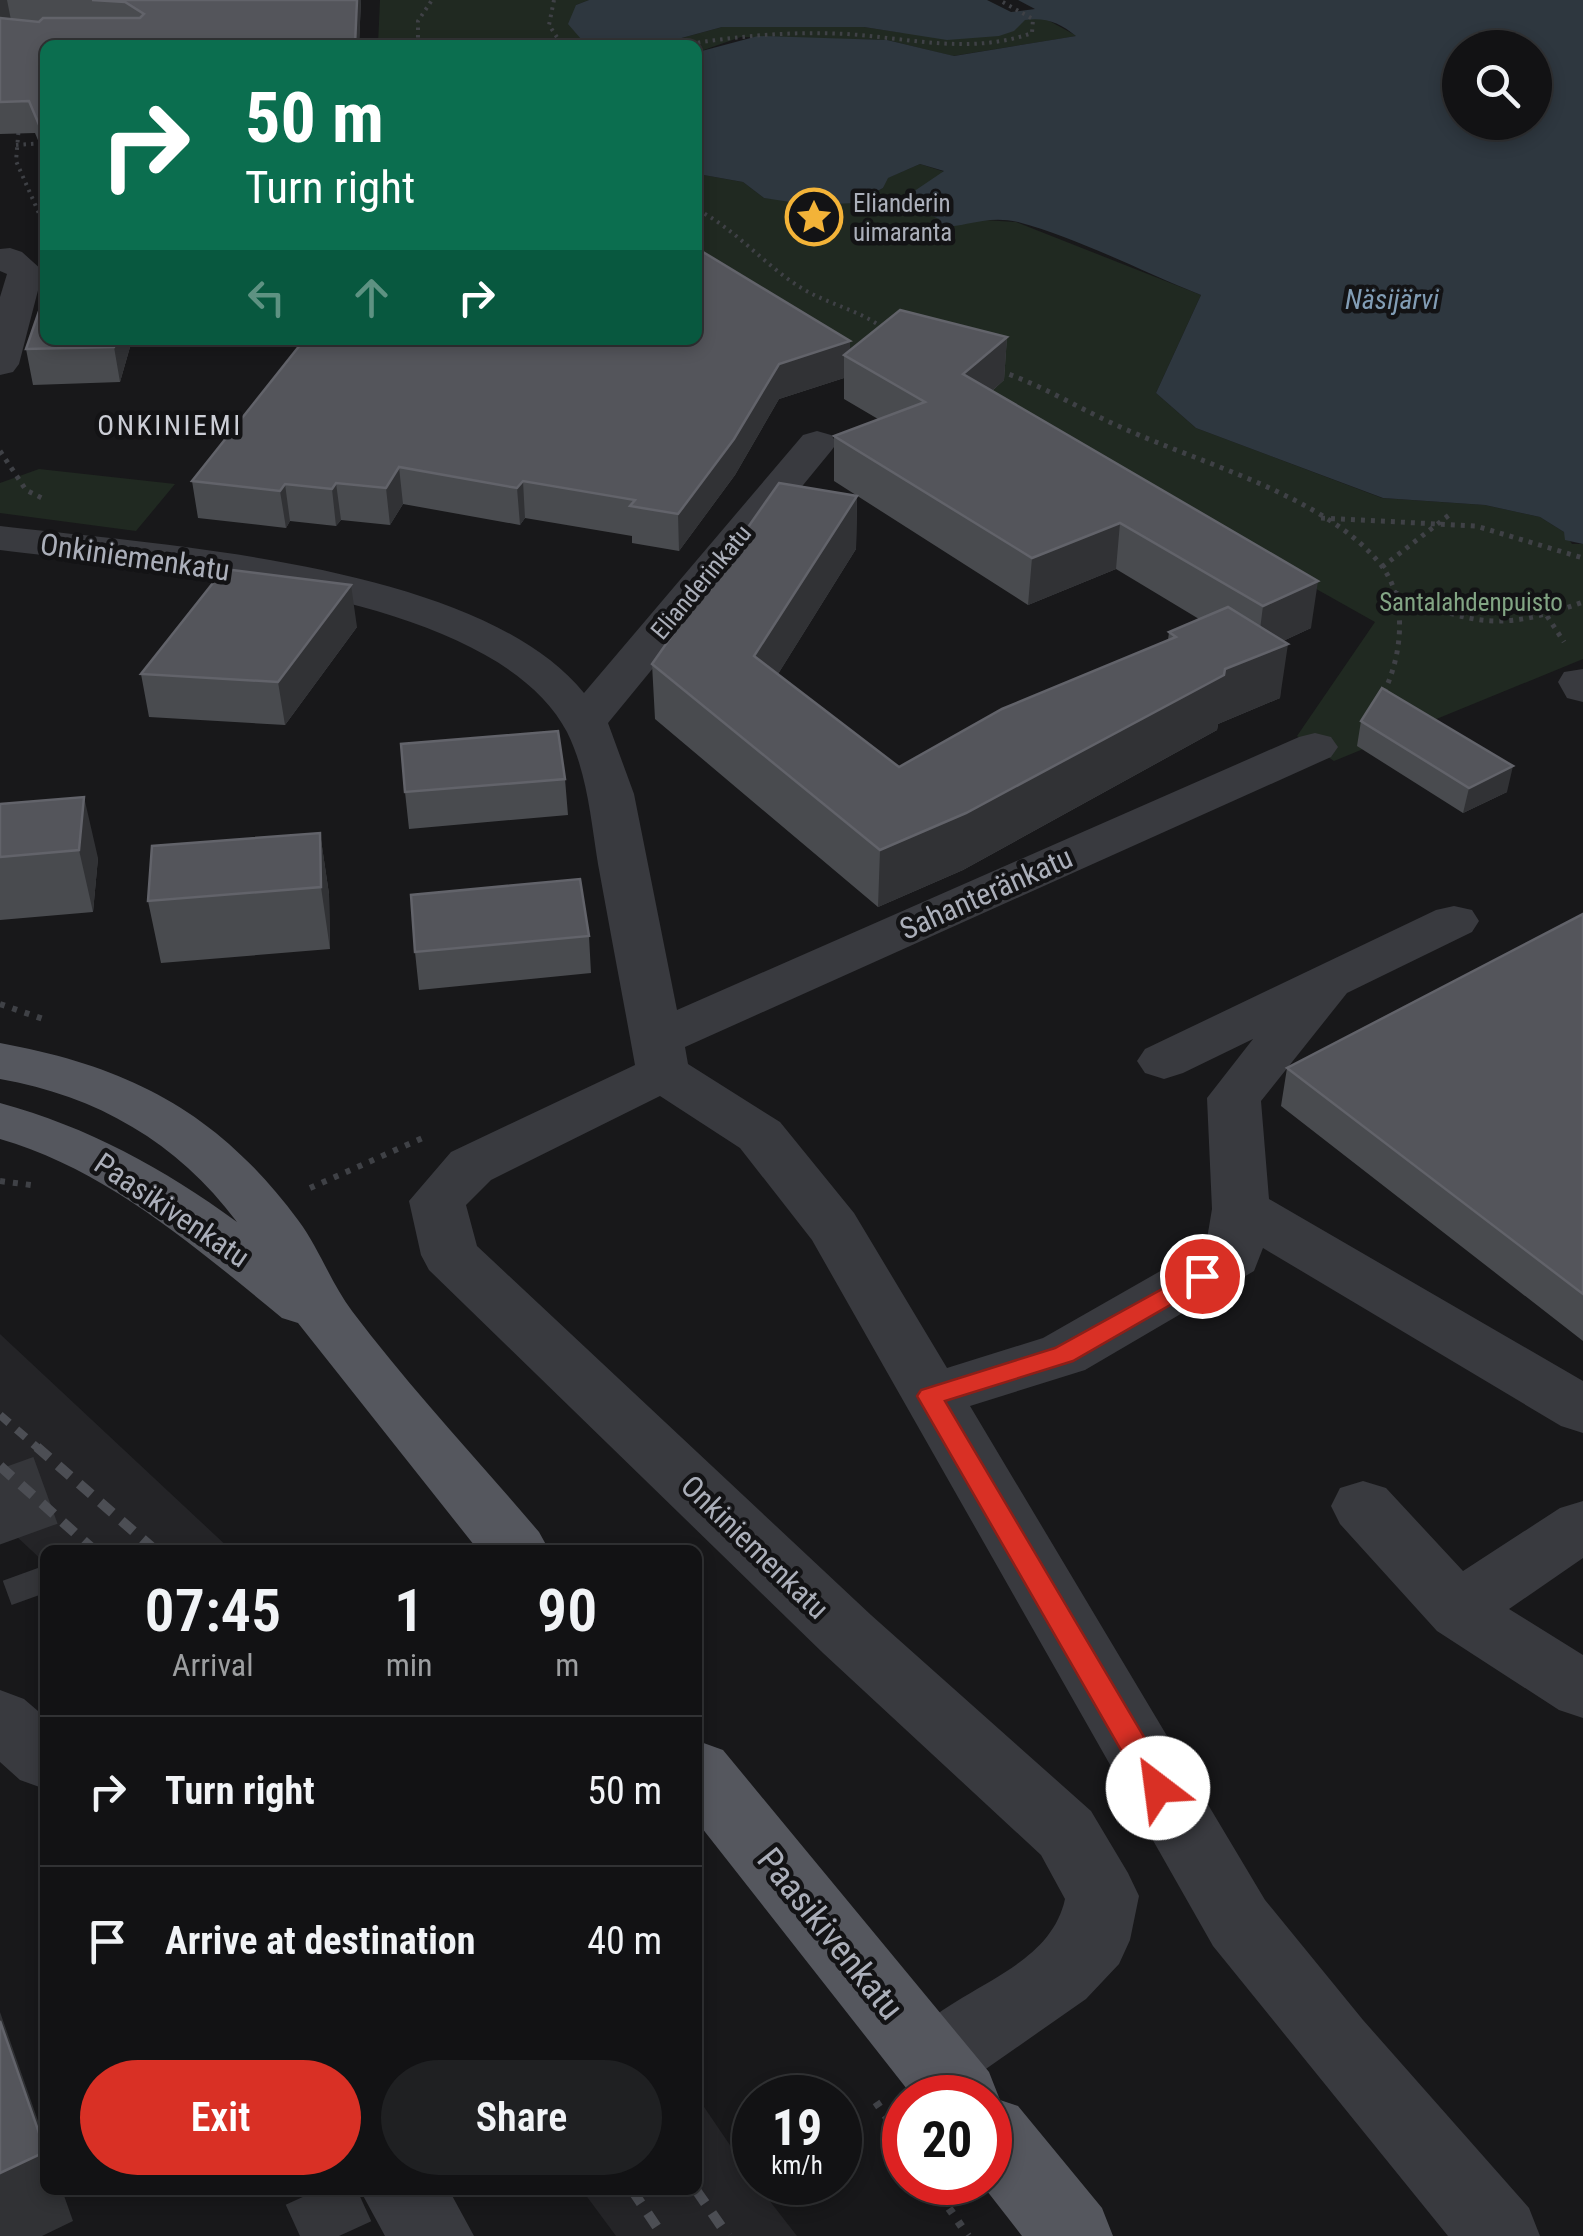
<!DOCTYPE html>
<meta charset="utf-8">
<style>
:root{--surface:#121214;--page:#1f2022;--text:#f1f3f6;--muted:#9c9ea0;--line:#313234;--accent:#d93025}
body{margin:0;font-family:"Roboto Condensed",sans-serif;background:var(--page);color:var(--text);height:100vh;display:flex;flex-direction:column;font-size:38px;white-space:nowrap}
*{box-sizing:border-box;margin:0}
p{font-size:32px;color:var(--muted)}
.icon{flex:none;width:55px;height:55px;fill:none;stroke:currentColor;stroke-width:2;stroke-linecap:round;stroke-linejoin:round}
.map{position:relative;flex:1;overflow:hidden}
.side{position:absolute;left:40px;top:1545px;width:662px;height:650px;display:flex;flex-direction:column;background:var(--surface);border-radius:15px;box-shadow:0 5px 15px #0003,0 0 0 2px var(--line)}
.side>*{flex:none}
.banner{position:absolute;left:40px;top:40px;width:662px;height:305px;border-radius:15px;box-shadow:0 5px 15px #0003,0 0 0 2px var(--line);background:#0b6e4f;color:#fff;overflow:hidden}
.fabs{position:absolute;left:1442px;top:30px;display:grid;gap:20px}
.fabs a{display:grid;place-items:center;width:110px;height:110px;border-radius:50%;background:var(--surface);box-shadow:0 5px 15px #0003,0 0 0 2px var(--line);font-size:50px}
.speed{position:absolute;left:732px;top:2075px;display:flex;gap:20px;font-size:50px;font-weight:700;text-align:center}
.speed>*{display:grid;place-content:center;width:130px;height:130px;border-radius:50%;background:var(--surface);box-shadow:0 5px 15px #0003,0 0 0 2px var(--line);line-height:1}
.speed small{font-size:25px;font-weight:400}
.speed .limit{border:15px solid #d22;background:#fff;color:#111}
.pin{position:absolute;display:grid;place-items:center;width:85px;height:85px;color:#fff;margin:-42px;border:5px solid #fff;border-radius:50%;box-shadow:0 2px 10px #0007}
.me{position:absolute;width:110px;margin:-55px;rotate:330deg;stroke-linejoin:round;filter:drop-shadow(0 0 8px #0008)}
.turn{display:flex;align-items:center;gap:35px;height:210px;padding:0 40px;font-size:45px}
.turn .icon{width:130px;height:130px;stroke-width:2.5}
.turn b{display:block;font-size:70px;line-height:85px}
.lanes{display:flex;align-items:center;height:95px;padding:0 40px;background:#0003;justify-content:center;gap:50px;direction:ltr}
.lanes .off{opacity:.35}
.eta{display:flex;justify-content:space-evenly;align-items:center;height:170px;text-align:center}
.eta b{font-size:60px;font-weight:600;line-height:70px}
.action{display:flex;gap:20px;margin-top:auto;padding:20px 40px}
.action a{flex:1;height:115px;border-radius:60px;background:var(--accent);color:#fff;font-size:40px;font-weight:600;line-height:115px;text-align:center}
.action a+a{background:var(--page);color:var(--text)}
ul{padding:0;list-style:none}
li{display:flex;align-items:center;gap:30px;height:150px;padding:0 40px;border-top:2px solid var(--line)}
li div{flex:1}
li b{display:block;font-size:38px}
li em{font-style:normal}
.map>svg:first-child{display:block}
.built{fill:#242427}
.green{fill:#202921}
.water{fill:#2e373f;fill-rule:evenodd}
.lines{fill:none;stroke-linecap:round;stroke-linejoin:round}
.highway-tunnel{stroke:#35363a;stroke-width:71;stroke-dasharray:71 35;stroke-linecap:butt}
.path-far3{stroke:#3f4146;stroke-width:4;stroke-dasharray:2.5 5;stroke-linecap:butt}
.path-far2{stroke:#3f4146;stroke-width:5;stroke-dasharray:4 6;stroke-linecap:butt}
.path-far1{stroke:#3f4146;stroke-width:6;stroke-dasharray:5 8;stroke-linecap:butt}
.path{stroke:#3f4146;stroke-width:8;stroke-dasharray:6 10;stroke-linecap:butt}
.minor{fill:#393a3f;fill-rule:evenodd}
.major{fill:#55575e;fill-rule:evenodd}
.rail-far1{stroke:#4c4e54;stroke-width:8;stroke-dasharray:12 10;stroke-linecap:butt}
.rail{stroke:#4c4e54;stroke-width:10;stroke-dasharray:16 12;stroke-linecap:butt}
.wall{fill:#494b4f}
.shaded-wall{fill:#313235}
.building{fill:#54555b;stroke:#62636a;stroke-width:2.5}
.route{fill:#d93025;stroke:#8d1f18;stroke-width:2.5}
.labels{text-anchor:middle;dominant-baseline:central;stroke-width:9;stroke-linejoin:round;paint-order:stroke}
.far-poi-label{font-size:25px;fill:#abafba;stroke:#131315;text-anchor:start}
.far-street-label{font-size:25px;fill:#abafba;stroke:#131315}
.far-park-label{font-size:25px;fill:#82a584;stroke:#131315}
.far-water-label{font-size:28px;font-style:italic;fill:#829db5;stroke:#131315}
.far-neighbourhood-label{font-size:28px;letter-spacing:2.5px;fill:#ccced6;stroke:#131315}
.street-label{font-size:30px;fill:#abafba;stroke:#131315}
.near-street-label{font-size:35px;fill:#abafba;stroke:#131315}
</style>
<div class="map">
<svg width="1583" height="2236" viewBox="0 0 1583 2236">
<rect width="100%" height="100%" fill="#18181a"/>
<!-- built -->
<path class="built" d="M 0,1334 L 231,1550 L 45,1550 L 45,1563 L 0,1521 Z
M 698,2098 L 755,2182 L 797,2236 L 616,2236 L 582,2190 L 698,2190 Z"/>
<!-- green -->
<path class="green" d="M 380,0 L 589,0 L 576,5 L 581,39 L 603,45 L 378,45 Z
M 1042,17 L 1077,36 L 953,56 L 887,40 L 741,37 L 698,52 L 698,45 L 656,45 L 722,27 L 864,27 L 904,33 Z
M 920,164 L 945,172 L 919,210 L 940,219 L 936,226 L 967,219 L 1016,222 L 1201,295 L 1156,393 L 1196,428 L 1382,498 L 1485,505 L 1540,517 L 1564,532 L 1572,544 L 1583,544 L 1583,659 L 1334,761 L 1297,736 L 1375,622 L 993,407 L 849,368 L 698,274 L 698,174 L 743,182 L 764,198 L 855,203 L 883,188 L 887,178 Z
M 39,469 L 175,484 L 136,531 L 0,513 L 0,483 Z"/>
<!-- water -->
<path class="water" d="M 589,0 L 987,0 L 1011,12 L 1035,9 L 1018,0 L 1583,0 L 1583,544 L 1565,540 L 1564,532 L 1540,517 L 1485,505 L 1383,498 L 1196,428 L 1156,393 L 1201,295 C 1143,272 1078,238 1018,222 C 985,214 962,229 935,227 L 939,219 L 919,210 L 907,196 L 944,171 L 920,164 L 888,178 L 883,188 L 855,203 L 810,205 L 764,198 L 743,182 L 698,174 L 698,52 L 758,36 L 887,40 L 954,56 L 1076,36 C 1060,23 1046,17 1025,20 L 1014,31 L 999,36 L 947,40 L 864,27 L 722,27 L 656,45 L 603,45 L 581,39 L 568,24 L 576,5 ZM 1460,48 L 1535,48 L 1535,122 L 1460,122 Z"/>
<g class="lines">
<!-- highway-tunnel -->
<path class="highway-tunnel" d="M 0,1469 L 45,1593
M 318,2190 L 339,2236"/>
<!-- path-far3 -->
<path class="path-far3" d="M 554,0 L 549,25 L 562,45
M 418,45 L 418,21 L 432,0
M 683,45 C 737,36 792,31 846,34 C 910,38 970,55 1032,33 L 1033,19 L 999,0
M 19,125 L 16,161 L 45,227
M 16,145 L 45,143
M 698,210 C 738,231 765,266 803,289 C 830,305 860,310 886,330"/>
<!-- path-far2 -->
<path class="path-far2" d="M 1000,371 C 1044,386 1083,411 1125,429 C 1203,464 1327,497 1381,565 C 1409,601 1402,658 1382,696
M 0,451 L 26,490 L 46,500
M 1321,518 L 1476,526 L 1583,558
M 1382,567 L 1453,512
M 1394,592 C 1474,625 1499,632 1583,602
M 1547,616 L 1564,642"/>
<!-- path-far1 -->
<path class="path-far1" d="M 0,1004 L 46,1020
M 0,1181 L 38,1186
M 310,1188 L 425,1137"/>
<!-- path -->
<path class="path" d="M 876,2102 L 905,2144
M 931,2182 L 968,2236"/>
<!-- minor -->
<path class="minor" d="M 10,248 L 22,252 L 43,271 L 19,364 L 13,372 L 0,375 L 0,297 L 7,274 L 0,271 L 0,249 Z
M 817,431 L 831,435 L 837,443 L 831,451 L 608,723 L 634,794 L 677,1010 L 1299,737 L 1315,733 L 1331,737 L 1338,747 L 1331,757 L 685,1047 L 688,1064 L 780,1122 L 854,1213 L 947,1368 L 1043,1338 L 1206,1245 L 1212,1209 L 1207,1098 L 1253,1039 L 1183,1073 L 1164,1079 L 1145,1073 L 1137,1061 L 1145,1049 L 1436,910 L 1454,906 L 1472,910 L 1479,921 L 1472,932 L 1347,993 L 1261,1101 L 1269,1199 L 1583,1381 L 1583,1433 L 1561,1426 L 1263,1248 L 1254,1271 L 1085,1370 L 970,1406 L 1265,1900 L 1363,2020 L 1529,2208 L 1540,2236 L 1448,2236 L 1213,1946 L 812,1240 L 740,1148 L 660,1096 L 491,1180 L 466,1205 L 477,1246 L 871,1615 L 1091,1811 L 1128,1873 L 1139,1896 L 1130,1940 L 1119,1964 L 1086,1999 L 960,2087 L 934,2098 L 906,2087 L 895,2062 C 927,1989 1047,1982 1065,1899 L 1041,1855 L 823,1653 L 429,1270 L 421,1255 L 409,1201 L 451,1152 L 635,1065 C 623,998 610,931 598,864 C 591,820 587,772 567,732 C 492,588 145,569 0,550 L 0,526 C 160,545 478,563 584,693 L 803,435 Z
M 1583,669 L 1583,702 L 1567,698 L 1558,682 L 1564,672 Z
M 1363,1481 L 1386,1488 L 1463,1571 L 1560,1508 L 1583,1501 L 1583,1558 L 1509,1609 L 1583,1655 L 1583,1718 L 1559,1710 L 1437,1631 L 1340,1524 L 1331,1506 L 1340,1488 Z
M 0,1690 L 24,1699 L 45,1717 L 45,1789 L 20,1780 L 0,1762 Z
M 360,2190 L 449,2190 L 474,2236 L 385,2236 Z"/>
<!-- major -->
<path class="major" d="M 0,1043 C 130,1067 218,1112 298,1220 C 319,1248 331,1283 352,1311 C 410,1388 477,1459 539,1532 L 549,1550 L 478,1550 L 298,1323 L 282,1318 C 199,1250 106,1169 0,1139 L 0,1103 C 88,1127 163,1168 237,1222 C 177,1142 97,1096 0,1079 Z
M 698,1741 L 723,1750 L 989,2072 L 1000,2100 L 1018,2106 L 1102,2208 L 1113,2236 L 1022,2236 L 980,2182 L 990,2182 L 990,2098 L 914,2098 L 698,1823 Z"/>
<!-- rail-far1 -->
<path class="rail-far1" d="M 0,1415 L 39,1449"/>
<!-- rail -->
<path class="rail" d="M 37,1447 L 155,1550
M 0,1466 L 94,1550
M 632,2190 L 663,2236
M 696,2190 L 728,2236"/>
</g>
<!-- wall -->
<path class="wall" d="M 0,0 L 361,0 L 359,45 L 45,45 L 45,157 L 35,133 L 0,134 Z
M 1007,337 L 1004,380 L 992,391 L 1311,628 L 1283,641 L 1280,698 L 1218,724 L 1217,730 L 963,870 L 878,907 L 655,719 L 652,664 L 857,496 L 856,549 L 778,674 L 899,767 L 1168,640 L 1169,632 L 1199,619 L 1116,569 L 1028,605 L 834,481 L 834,436 L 878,419 L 844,399 L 844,378 L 779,399 L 735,475 L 679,551 L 632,543 L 632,536 L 525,518 L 520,525 L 403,504 L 390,525 L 341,520 L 336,526 L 290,521 L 286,528 L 198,518 L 192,481 L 850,341 L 850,350 Z
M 45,340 L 132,340 L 120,382 L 33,385 L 26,349 Z
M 357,627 L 285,725 L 149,717 L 141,674 Z
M 1361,721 L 1507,792 L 1463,813 L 1357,746 Z
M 565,779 L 568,815 L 409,829 L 405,792 Z
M 0,804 L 98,858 L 93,912 L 0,920 Z
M 320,833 L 329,894 L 330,949 L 161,963 L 148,901 Z
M 1583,914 L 1583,1341 L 1281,1106 L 1287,1068 Z
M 589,936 L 591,973 L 419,990 L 415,952 Z"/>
<!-- shaded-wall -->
<path class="shaded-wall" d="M 0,0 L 7,0 L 12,25 L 0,31 Z
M 357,0 L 361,0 L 359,45 L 355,45 Z
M 1007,337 L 1004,380 L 961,418 L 963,374 Z
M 116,340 L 132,340 L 120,382 L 114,347 Z
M 850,341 L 850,358 L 844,355 L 844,378 L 779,399 L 735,475 L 679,551 L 678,514 L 779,364 Z
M 399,467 L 403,504 L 390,525 L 386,488 Z
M 523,481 L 525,518 L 520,525 L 517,488 Z
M 336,483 L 341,520 L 336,526 L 332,489 Z
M 285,484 L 290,521 L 286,528 L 280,491 Z
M 857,496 L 856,549 L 755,711 L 754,656 Z
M 1120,523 L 1116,569 L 1028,605 L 1032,558 Z
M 1318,581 L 1311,628 L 1257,653 L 1263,606 Z
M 351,585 L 357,627 L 285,725 L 278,682 Z
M 1288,644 L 1280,698 L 1218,724 L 1217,730 L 963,870 L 878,907 L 880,850 L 1225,669 Z
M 1513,766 L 1507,792 L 1463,813 L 1469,788 Z
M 84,797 L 98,858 L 93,912 L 79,850 Z
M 320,833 L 329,894 L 330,949 L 321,887 Z
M 0,2012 L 45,2141 L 45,2150 L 0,2021 Z
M 45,2152 L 45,2190 L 62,2190 L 73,2221 L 42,2236 L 0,2236 L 0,2173 Z"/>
<!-- building -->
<path class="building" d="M 92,0 L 357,0 L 355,45 L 45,45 L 45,139 L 29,101 L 0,102 L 0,18 L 39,22 L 43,18 L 140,18 L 144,14 L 125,2 Z
M 698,249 L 850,341 L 779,364 L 734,439 L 678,514 L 630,506 L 635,500 L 523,481 L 517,488 L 399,467 L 386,488 L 336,483 L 332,489 L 285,484 L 280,491 L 192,481 L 304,340 L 698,340 Z
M 45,294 L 45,340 L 116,340 L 114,347 L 26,349 Z
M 900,310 L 1007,337 L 963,374 L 1318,581 L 1263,606 L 1120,523 L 1032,558 L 834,436 L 925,402 L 844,355 Z
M 779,483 L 857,496 L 754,656 L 899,767 L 1002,709 L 1176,637 L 1169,632 L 1228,607 L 1288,644 L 1225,669 L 1224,675 L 966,813 L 880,850 L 652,664 Z
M 224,569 L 351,585 L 278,682 L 141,674 Z
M 1382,688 L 1513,766 L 1469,788 L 1361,721 Z
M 558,731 L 565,779 L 405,792 L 401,744 Z
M 84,797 L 79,850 L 0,857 L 0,804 Z
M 320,833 L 321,887 L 148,901 L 152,846 Z
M 580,879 L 589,936 L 415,952 L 411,895 Z
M 1583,914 L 1583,1294 L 1287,1068 Z
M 0,2021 L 45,2150 L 45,2152 L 0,2173 Z"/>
<!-- route -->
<path class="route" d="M 1202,1267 L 1210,1270 L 1214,1276 L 1210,1282 L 1073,1361 L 945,1401 L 1169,1779 L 1173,1788 L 1169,1797 L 1158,1801 L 1148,1797 L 917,1396 L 921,1390 L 1055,1348 Z"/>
<!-- icons -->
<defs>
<g id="sight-ring" transform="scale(2.875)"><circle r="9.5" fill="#131315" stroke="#f3b338" stroke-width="1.5"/><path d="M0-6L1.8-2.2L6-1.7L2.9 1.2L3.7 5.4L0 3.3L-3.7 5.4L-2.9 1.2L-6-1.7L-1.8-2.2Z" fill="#f3b338"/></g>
</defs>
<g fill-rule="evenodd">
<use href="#sight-ring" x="814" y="217"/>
</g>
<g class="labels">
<!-- far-poi labels -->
<g class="far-poi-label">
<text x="853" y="203">Elianderin<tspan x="853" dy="29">uimaranta</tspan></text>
</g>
<!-- far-street labels -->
<g class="far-street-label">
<text transform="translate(701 582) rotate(-50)">Elianderinkatu</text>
</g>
<!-- far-park labels -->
<g class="far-park-label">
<text x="1471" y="602">Santalahdenpuisto</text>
</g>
<!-- far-water labels -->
<g class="far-water-label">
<text x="1392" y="299">Näsijärvi</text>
</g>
<!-- far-neighbourhood labels -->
<g class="far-neighbourhood-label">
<text x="170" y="425">ONKINIEMI</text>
</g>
<!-- street labels -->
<g class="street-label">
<text transform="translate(135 557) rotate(8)">Onkiniemenkatu</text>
<text transform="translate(986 893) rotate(-24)">Sahanteränkatu</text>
<text transform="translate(172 1210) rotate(34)">Paasikivenkatu</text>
<text transform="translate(755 1547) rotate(44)">Onkiniemenkatu</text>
</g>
<!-- near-street labels -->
<g class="near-street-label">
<text transform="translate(830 1934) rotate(51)">Paasikivenkatu</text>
</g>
</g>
</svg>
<div class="fabs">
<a><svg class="icon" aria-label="search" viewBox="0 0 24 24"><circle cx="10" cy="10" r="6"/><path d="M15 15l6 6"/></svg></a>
</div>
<div class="speed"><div>19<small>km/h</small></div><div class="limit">20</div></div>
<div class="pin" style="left:1202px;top:1276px;background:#d93025"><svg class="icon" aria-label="arrive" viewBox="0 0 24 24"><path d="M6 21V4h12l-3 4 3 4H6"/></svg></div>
<svg class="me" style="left:1158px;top:1788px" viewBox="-20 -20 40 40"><circle r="19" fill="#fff"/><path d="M0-13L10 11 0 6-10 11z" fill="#d93025"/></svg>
<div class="banner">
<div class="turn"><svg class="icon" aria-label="right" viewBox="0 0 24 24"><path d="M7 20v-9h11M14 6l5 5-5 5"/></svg><div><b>50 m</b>Turn right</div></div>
<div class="lanes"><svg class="icon off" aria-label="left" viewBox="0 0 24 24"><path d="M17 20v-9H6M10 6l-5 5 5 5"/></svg><svg class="icon off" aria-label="ahead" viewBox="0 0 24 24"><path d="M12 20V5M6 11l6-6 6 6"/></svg><svg class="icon" aria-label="right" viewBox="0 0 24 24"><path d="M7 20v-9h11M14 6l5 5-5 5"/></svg></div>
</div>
<section class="side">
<div class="eta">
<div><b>07:45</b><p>Arrival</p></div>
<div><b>1</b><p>min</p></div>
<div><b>90</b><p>m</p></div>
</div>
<ul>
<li><svg class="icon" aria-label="right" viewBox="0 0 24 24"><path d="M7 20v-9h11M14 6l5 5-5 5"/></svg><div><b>Turn right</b></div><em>50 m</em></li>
<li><svg class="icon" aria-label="arrive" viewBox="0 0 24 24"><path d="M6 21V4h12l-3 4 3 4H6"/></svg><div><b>Arrive at destination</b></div><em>40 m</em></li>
</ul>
<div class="action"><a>Exit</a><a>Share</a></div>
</section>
</div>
